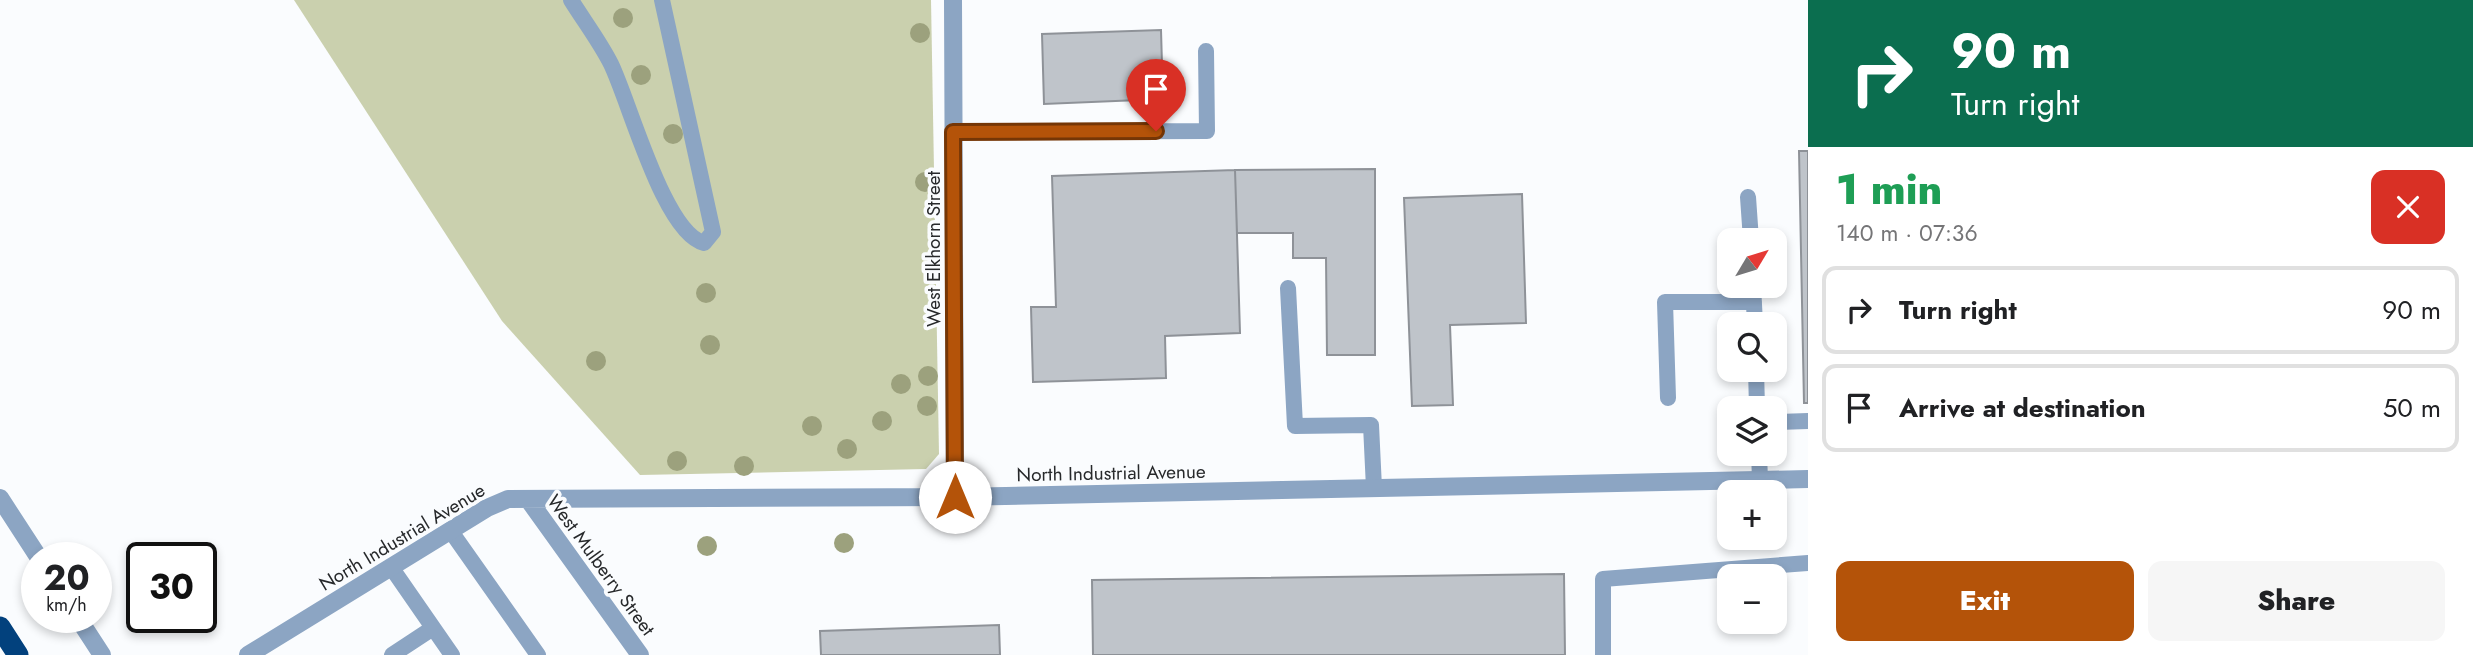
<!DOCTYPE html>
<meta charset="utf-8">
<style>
:root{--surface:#fff;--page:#f6f6f6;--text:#202124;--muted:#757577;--line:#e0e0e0;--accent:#b45309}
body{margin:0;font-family:Jost,sans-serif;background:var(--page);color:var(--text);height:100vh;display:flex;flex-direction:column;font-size:26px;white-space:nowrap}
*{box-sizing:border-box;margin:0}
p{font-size:23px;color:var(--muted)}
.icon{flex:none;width:38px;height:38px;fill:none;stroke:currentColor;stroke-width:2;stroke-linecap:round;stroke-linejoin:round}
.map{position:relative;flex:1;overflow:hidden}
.side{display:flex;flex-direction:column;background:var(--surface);width:665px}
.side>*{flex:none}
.top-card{background:#0b6e4f;color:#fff;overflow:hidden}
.needle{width:46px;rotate:52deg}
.fabs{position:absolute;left:1717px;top:228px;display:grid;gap:14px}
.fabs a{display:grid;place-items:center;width:70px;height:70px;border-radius:14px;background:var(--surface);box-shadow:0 4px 10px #0003;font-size:35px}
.speed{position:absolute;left:21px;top:542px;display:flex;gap:14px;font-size:35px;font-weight:700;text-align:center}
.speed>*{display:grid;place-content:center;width:91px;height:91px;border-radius:50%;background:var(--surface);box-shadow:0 4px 10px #0003;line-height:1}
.speed small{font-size:18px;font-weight:400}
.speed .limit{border:4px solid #111;border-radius:10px;background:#fff;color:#111}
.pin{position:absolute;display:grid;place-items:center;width:60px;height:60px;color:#fff;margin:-72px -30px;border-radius:50% 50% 50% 0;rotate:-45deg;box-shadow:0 0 7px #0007}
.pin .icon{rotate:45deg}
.me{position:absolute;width:77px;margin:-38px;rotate:0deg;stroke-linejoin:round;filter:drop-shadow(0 0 5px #0008)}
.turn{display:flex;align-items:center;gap:24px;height:147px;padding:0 28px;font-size:32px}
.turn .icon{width:91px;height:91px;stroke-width:2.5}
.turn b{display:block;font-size:49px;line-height:60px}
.round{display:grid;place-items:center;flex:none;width:74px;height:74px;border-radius:14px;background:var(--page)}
.headline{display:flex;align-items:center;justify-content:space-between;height:119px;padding:0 28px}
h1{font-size:42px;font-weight:800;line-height:52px;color:#1e9e55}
.action{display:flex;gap:14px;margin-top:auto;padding:14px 28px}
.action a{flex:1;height:80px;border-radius:14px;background:var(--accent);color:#fff;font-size:28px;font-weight:800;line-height:80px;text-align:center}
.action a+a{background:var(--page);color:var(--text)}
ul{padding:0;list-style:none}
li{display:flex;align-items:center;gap:21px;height:88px;margin:0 14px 10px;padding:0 14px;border:4px solid var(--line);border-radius:14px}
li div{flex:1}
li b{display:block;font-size:26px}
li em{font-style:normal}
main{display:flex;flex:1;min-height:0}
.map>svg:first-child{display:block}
.green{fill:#cad0ae}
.building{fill:#bfc4ca;stroke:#8e9298;stroke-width:2}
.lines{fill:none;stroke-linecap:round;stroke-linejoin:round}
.lane{stroke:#8ca5c3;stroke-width:16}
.street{stroke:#8ca5c3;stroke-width:18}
.highway{stroke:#02417d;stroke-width:21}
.tree{fill:#9ca17d}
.route-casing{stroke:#753606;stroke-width:18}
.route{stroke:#b45309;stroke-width:12}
.labels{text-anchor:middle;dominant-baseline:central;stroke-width:7;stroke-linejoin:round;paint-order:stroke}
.street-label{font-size:19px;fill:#27292b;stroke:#fafcfe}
</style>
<main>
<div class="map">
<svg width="1808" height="655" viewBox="0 0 1808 655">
<rect width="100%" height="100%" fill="#fafcfe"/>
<!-- green -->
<path class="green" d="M 294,0 L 931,0 L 939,454 L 926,469 L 640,475 L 502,321 Z"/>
<!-- building -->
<path class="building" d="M 1161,30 L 1163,99 L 1044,104 L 1042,34 Z
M 1799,151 L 1808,151 L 1808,403 L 1804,403 Z
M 1375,169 L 1375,355 L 1327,355 L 1326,258 L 1293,258 L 1293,233 L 1237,233 L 1235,170 Z
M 1235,170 L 1240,333 L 1165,336 L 1166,378 L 1033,382 L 1031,307 L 1056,307 L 1052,176 Z
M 1522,194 L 1526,323 L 1450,325 L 1453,405 L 1412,406 L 1404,198 Z
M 1564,574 L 1565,655 L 1093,655 L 1092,580 Z
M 999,625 L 1000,655 L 821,655 L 820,631 Z"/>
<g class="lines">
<!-- lane -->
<path class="lane" d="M 571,0 C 584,21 600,42 611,64 C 630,103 664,233 704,243 L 713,232 L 662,0
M 953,132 L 1207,131 L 1206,51
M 1748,197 L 1751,240
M 1753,285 L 1755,324
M 1288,288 L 1295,426 L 1371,425 L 1374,488
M 1756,369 L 1757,408
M 1668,398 L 1665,302 L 1754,302
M 1774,422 L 1808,421
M 1759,453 L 1760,480
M 450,530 L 538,655
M 391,567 L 452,655
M 392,655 L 433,628
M 1603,655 L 1603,579 L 1808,563"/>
<!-- street -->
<path class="street" d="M 953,0 L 955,497
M 0,498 L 39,558
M 528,499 L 640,655
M 78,618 L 102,655
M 248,655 L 487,508 L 508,499 L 955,497 L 1808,479"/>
<!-- highway -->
<path class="highway" d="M 0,627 L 18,655"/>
</g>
<!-- trees -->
<g class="tree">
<circle cx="623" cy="18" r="10"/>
<circle cx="920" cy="33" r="10"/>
<circle cx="641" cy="75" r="10"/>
<circle cx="673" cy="134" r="10"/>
<circle cx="925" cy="182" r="10"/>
<circle cx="706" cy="293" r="10"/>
<circle cx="710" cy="345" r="10"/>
<circle cx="596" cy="361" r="10"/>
<circle cx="928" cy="376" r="10"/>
<circle cx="901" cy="384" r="10"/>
<circle cx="927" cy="406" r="10"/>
<circle cx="882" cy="421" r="10"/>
<circle cx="812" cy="426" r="10"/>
<circle cx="847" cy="449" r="10"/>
<circle cx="677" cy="461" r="10"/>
<circle cx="744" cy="466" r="10"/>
<circle cx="844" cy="543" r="10"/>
<circle cx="707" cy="546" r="10"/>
</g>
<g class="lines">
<!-- route casing -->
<g class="route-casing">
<path id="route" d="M 955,497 L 953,132 L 1156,131"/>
</g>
<!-- route -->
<use href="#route" class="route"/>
</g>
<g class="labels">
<!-- street labels -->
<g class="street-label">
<text transform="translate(933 249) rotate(-90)">West Elkhorn Street</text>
<text transform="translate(1111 473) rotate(-1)">North Industrial Avenue</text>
<text transform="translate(402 537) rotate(-31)">North Industrial Avenue</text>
<text transform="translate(601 565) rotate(54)">West Mulberry Street</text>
</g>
</g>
</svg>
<div class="fabs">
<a><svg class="needle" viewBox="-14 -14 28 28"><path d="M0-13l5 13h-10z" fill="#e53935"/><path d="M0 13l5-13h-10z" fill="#757577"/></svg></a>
<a><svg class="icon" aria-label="search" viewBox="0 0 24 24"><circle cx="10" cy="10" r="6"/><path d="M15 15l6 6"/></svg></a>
<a><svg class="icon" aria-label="layers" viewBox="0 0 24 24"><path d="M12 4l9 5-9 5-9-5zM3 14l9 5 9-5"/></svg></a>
<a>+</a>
<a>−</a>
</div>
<div class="speed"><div>20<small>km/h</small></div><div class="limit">30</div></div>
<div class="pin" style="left:1156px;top:131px;background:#d93025"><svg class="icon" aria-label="arrive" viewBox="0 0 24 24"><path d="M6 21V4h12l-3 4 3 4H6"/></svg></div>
<svg class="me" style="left:955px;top:497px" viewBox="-20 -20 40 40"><circle r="19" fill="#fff"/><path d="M0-13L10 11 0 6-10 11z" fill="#b45309"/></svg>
</div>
<section class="side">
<div class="top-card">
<div class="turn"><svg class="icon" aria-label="right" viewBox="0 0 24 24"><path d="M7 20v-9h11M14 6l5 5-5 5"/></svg><div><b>90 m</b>Turn right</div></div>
</div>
<div class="headline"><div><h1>1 min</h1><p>140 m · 07:36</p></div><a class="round" style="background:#d93025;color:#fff"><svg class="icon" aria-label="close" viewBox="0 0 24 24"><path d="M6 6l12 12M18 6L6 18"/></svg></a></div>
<ul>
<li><svg class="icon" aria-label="right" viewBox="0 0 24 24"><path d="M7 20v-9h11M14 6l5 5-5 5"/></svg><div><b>Turn right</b></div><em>90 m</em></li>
<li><svg class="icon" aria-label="arrive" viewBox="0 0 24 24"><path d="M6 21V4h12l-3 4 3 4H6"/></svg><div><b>Arrive at destination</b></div><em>50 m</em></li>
</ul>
<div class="action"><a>Exit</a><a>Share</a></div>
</section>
</main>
